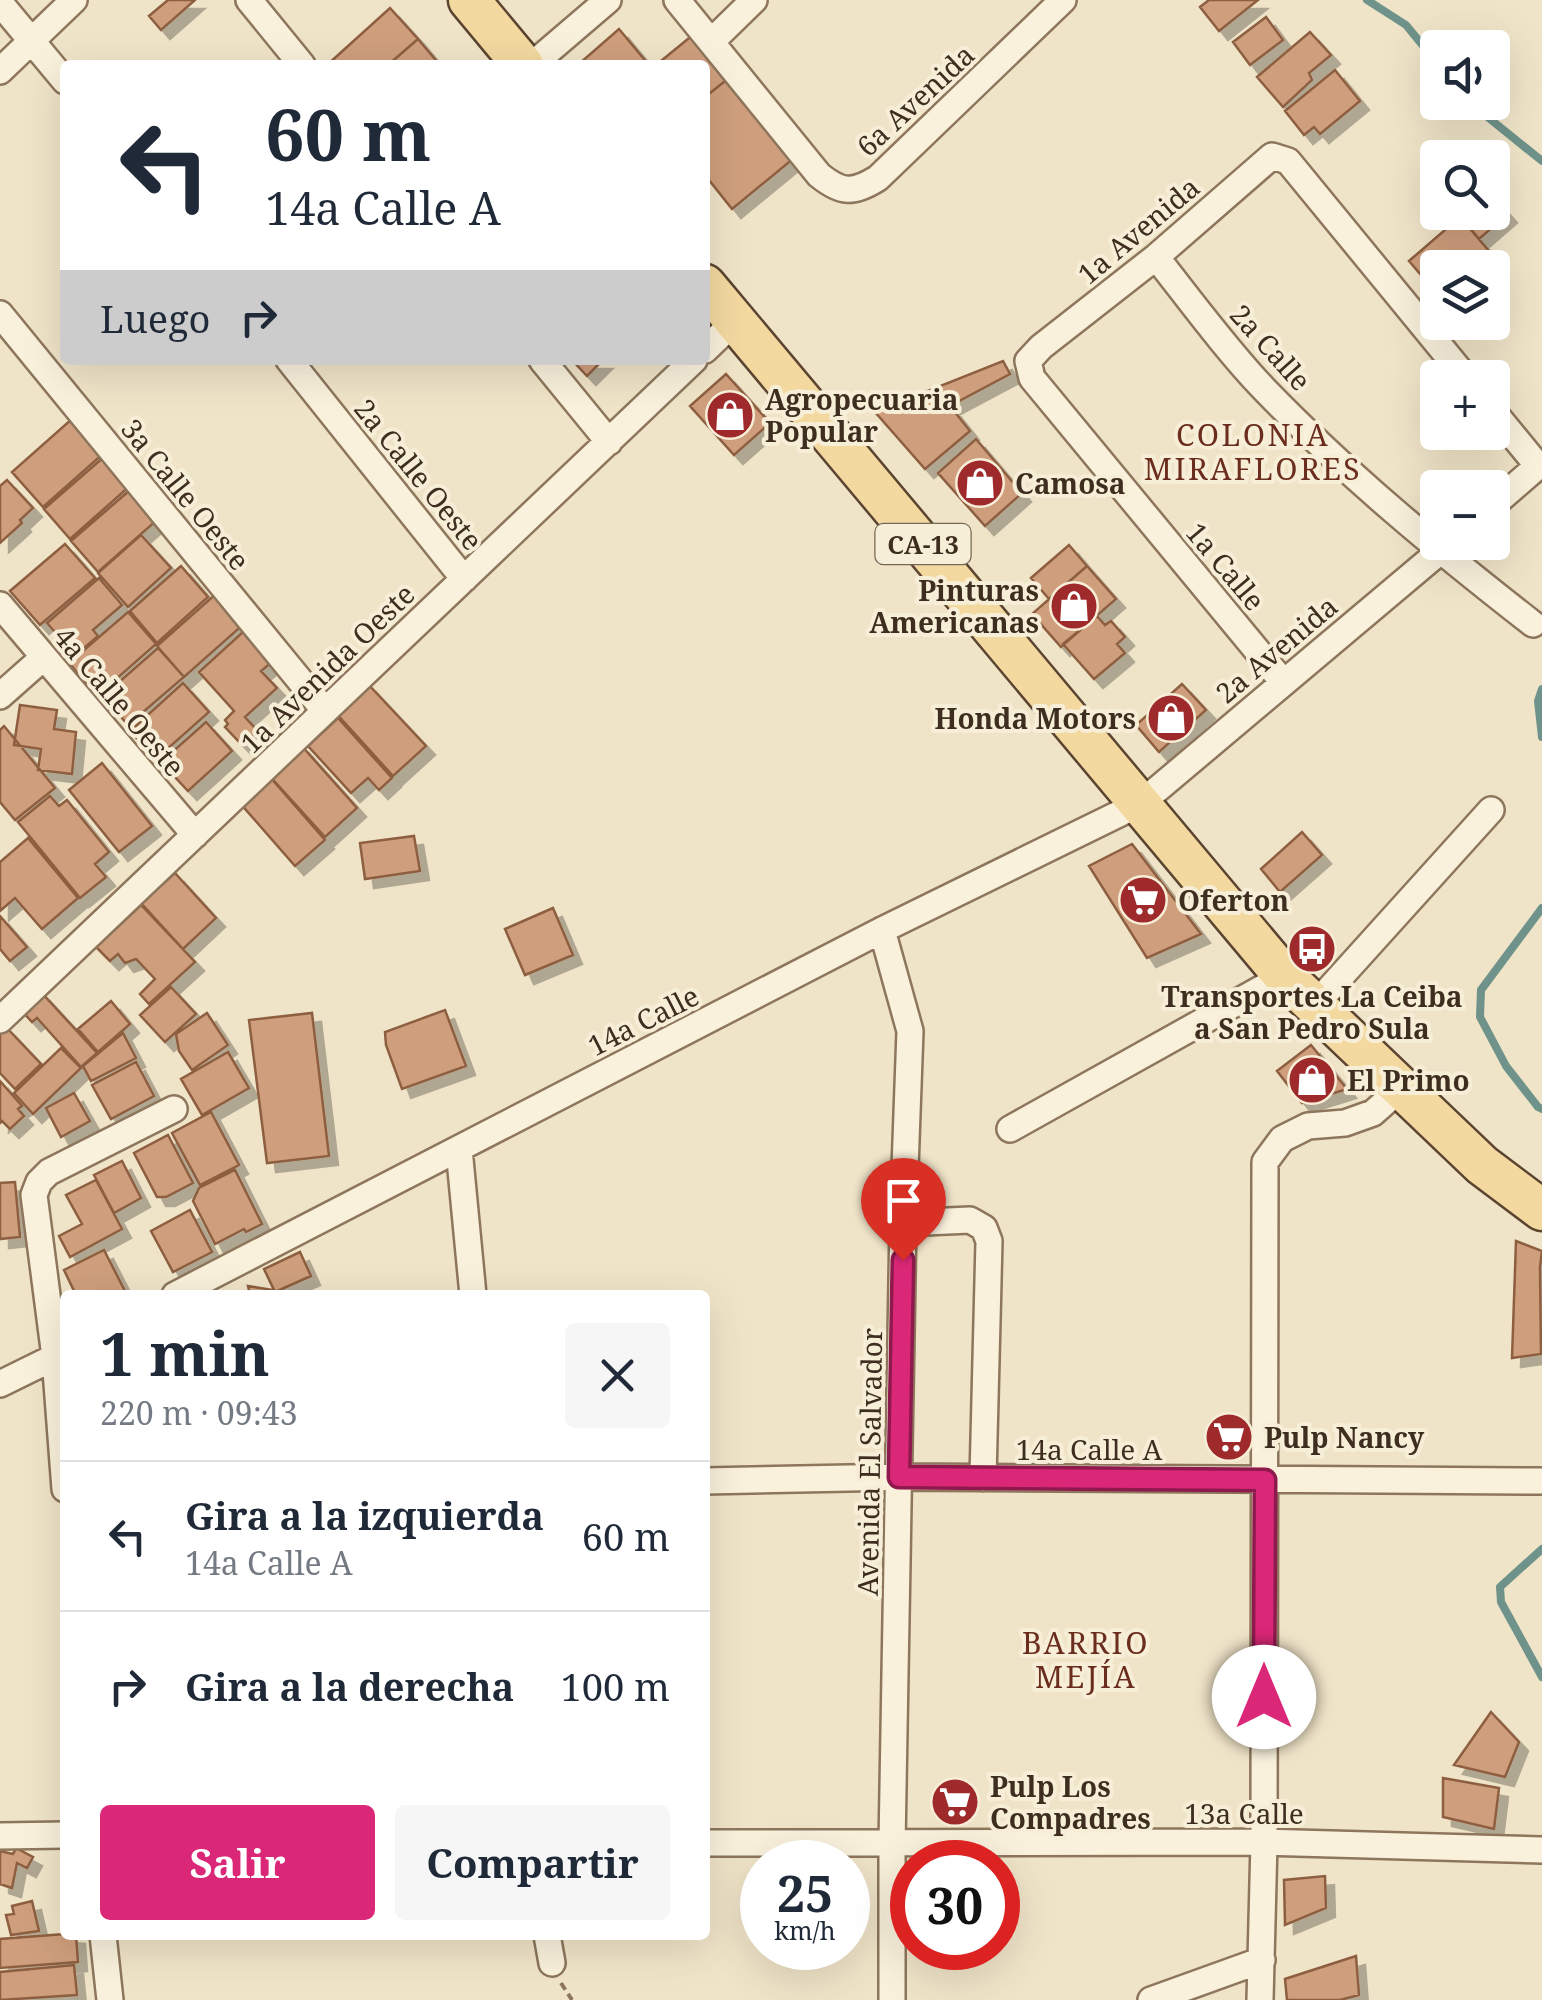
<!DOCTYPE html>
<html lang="es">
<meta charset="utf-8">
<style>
:root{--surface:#fff;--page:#f6f6f7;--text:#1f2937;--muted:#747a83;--line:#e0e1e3;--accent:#db2777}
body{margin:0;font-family:"Noto Serif",serif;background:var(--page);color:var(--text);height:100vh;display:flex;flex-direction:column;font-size:38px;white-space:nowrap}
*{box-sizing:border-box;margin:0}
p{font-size:32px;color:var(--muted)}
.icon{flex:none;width:55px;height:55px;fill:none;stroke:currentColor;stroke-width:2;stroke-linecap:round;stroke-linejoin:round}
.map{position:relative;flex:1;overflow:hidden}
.drawer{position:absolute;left:60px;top:1290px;width:650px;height:650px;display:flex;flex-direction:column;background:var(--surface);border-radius:10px;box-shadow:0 10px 40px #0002}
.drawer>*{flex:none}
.banner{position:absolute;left:60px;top:60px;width:650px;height:305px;border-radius:10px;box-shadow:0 10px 40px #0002;background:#fff;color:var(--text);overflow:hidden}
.tools{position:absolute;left:1420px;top:30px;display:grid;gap:20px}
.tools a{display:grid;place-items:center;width:90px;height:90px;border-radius:10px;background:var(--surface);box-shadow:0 10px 40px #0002;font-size:50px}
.speed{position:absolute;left:740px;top:1840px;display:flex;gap:20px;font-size:50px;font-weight:700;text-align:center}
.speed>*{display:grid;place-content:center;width:130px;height:130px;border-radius:50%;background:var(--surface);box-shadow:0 10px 40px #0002;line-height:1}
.speed small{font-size:25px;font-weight:400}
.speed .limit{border:15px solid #d22;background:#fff;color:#111}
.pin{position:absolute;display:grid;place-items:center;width:85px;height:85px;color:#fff;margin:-102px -42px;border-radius:50% 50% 50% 0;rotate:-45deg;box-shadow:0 0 10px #0007}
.pin .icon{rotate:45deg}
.me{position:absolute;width:110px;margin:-55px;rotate:0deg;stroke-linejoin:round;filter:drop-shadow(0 0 8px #0008)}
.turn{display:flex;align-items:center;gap:35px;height:210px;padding:0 40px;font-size:45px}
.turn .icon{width:130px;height:130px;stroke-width:2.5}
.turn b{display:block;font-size:70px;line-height:85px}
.then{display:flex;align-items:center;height:95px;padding:0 40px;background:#0003;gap:20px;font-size:38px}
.round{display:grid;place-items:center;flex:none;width:105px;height:105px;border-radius:10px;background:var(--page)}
.summary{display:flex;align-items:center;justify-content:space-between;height:170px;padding:0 40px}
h1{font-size:60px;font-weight:700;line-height:75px}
.button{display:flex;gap:20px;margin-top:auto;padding:20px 40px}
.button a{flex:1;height:115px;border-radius:10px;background:var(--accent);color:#fff;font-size:40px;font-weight:700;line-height:115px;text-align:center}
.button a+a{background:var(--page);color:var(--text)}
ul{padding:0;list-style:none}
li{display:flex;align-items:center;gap:30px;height:150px;padding:0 40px;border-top:2px solid var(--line)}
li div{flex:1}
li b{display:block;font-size:38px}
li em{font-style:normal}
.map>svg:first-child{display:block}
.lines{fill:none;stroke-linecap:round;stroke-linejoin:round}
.stream{stroke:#6f938a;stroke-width:8}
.building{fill:#cf9f7d;stroke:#8d5f41;stroke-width:2.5;filter:url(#shadow)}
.street-casing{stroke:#8d765c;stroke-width:30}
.primary-casing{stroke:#5b4430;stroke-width:45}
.path{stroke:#8d765c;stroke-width:4;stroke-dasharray:8 5;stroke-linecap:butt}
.street{stroke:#faf1dc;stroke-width:25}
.primary{stroke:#f3d9a0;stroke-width:40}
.route-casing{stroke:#8e194d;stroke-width:25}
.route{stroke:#db2777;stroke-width:18}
.labels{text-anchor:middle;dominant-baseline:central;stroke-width:8;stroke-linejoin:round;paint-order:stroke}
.shield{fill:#f7eed8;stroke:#756857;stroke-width:2.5}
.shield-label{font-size:25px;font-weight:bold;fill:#3d2e20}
.street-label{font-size:28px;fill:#3d2e20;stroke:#f7eed8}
.poi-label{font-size:28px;font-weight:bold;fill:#3d2e20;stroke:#f7eed8;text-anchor:start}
.neighbourhood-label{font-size:30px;letter-spacing:2.5px;fill:#6b2e1e;stroke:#f7eed8}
</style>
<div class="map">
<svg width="1542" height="2000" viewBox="0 0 1542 2000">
<defs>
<filter id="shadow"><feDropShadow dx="9" dy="9" stdDeviation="0" flood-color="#0004"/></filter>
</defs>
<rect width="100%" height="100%" fill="#f0e4c8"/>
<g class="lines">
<!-- stream -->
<path class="stream" d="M 1367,0 L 1406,25 L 1438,64
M 1469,102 L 1542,161
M 1542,689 L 1538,701 L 1542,737
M 1542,908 L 1481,990 L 1480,1017 L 1506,1066 L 1538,1107 L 1542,1109
M 1542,1549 L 1500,1587 L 1501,1602 L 1542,1677"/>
</g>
<!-- building -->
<path class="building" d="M 168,0 L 195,0 L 161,30 L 149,16 Z
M 1209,0 L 1258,0 L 1219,31 L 1200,7 Z
M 390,8 L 418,39 L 388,65 L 327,65 Z
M 1266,17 L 1283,40 L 1250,65 L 1233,42 Z
M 619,29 L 649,65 L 582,65 L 580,63 Z
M 1310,32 L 1331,55 L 1309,73 L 1312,80 L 1283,107 L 1257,77 Z
M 694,34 L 729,78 L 705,97 L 705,65 L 656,65 Z
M 418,39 L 440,65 L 388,65 Z
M 1335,70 L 1360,101 L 1320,134 L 1314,127 L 1304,135 L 1285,111 Z
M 729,78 L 794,158 L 732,209 L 705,175 L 705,97 Z
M 1492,196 L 1508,214 L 1479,239 L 1458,213 L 1492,212 Z
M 1460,217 L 1489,251 L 1470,268 L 1438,268 L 1438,295 L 1409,261 Z
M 572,360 L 603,360 L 587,376 Z
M 1003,361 L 1010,374 L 950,406 L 970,431 L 925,469 L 875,412 Z
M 726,374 L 770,423 L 734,455 L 690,406 Z
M 73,418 L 104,453 L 43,507 L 12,472 Z
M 976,439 L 1022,493 L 985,526 L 938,473 Z
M 105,456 L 131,485 L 70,539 L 44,509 Z
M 7,480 L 33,508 L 20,520 L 22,523 L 0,543 L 0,486 Z
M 130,490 L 157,520 L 98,572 L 71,541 Z
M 141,535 L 171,568 L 128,607 L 98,573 Z
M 65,544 L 95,578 L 40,625 L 10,591 Z
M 1069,545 L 1087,566 L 1049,599 L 1031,578 Z
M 181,566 L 208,597 L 157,643 L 130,611 Z
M 1087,566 L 1116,599 L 1061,647 L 1032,614 Z
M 99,578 L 122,605 L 93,630 L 98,636 L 69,661 L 61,651 L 67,646 L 47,623 Z
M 218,592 L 245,623 L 184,677 L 157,646 Z
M 128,612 L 156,644 L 97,696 L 69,663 Z
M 1097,616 L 1105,625 L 1111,621 L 1125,637 L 1117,644 L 1125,653 L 1094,679 L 1063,644 Z
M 244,631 L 272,662 L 261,671 L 277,688 L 245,717 L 258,731 L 242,745 L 225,727 L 228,724 L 225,720 L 234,711 L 199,672 Z
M 158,648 L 184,677 L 128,725 L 103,696 Z
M 183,683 L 209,712 L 156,759 L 130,731 Z
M 367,683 L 426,746 L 393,776 L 335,712 Z
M 1182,684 L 1206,710 L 1159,752 L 1136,725 Z
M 20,705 L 57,710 L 54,729 L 76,732 L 72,774 L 38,770 L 41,749 L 14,745 Z
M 338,718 L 392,778 L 379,790 L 368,778 L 351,793 L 308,746 Z
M 206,722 L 232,751 L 188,791 L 161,762 Z
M 4,726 L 55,788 L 15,820 L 0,802 L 0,730 Z
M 300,744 L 357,808 L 325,837 L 267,773 Z
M 102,763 L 152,826 L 119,852 L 69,790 Z
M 269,776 L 325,840 L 295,866 L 239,802 Z
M 50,796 L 59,806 L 67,800 L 109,852 L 95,864 L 106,877 L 80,898 L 18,822 Z
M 1302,832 L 1322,855 L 1280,892 L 1261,869 Z
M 414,836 L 420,871 L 365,879 L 360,843 Z
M 28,838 L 78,898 L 42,929 L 15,898 L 0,911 L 0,862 Z
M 1132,844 L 1201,934 L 1147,958 L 1089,866 Z
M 175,873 L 216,918 L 183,949 L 141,903 Z
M 141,905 L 195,962 L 149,1004 L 140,994 L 155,979 L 136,959 L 125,963 L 118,954 L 110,961 L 96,947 Z
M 553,908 L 573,955 L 525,975 L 505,929 Z
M 0,916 L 27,947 L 10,961 L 0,949 Z
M 171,987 L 196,1014 L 165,1042 L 140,1015 Z
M 41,992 L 97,1053 L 81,1067 L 37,1018 L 32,1022 L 21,1010 Z
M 111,1001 L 130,1024 L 98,1052 L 78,1029 Z
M 445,1010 L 466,1066 L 402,1089 L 386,1045 L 385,1032 Z
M 207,1013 L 228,1045 L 192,1070 L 179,1051 L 176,1034 Z
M 312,1013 L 329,1156 L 267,1163 L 249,1020 Z
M 6,1027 L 41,1064 L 15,1089 L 0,1073 L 0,1033 Z
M 123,1033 L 136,1058 L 91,1081 L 83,1066 Z
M 1311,1045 L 1347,1089 L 1302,1103 L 1277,1071 Z
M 61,1048 L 81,1068 L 33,1114 L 14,1093 Z
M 228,1052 L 249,1088 L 202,1115 L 181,1079 Z
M 136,1062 L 154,1096 L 111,1119 L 92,1085 Z
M 0,1081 L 22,1106 L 18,1109 L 24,1116 L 10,1129 L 2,1121 L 0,1123 Z
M 74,1093 L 90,1121 L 61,1137 L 46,1108 Z
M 211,1112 L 239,1165 L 200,1185 L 172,1133 Z
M 168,1135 L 193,1183 L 166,1197 L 157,1197 L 134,1153 Z
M 122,1161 L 141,1198 L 114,1213 L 94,1175 Z
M 235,1170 L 262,1224 L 246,1232 L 244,1229 L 215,1244 L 193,1201 L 199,1188 Z
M 96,1180 L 122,1229 L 70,1257 L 59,1236 L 82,1224 L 66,1195 Z
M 15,1182 L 20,1237 L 0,1239 L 0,1183 Z
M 190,1210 L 212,1252 L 173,1272 L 151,1231 Z
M 1516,1241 L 1542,1251 L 1540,1267 L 1541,1354 L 1512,1358 Z
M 104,1250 L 127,1295 L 76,1295 L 64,1270 Z
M 300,1252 L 311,1276 L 275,1292 L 264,1269 Z
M 248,1286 L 273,1290 L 274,1295 L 250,1295 Z
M 1491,1712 L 1519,1742 L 1505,1777 L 1454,1765 Z
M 1443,1778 L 1499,1788 L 1494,1829 L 1443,1817 Z
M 16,1848 L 33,1857 L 27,1868 L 17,1863 L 12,1888 L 0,1884 L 0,1851 L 13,1854 Z
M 1325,1876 L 1326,1908 L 1285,1925 L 1284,1880 Z
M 32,1901 L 39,1931 L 11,1935 L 6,1915 L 14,1914 L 12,1906 Z
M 65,1934 L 76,1935 L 78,1962 L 0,1968 L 0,1939 Z
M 1356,1956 L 1359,1995 L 1340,2000 L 1287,2000 L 1285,1979 Z
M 74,1965 L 77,1995 L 0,2000 L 0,1972 Z"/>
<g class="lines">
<!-- street casing -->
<g class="street-casing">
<path id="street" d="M 249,0 L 302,65
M 677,0 L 819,175 C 841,193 853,194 878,178 L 1063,0
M 0,3 L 65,81
M 712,41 L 754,0
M 532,65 L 608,0
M 0,71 L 74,0
M 1156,257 C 1190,300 1225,348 1263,388 C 1346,474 1438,550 1533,624
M 0,314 L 325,711
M 705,350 L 735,321
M 289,360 L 464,579
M 542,360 L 609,442
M 1492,410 L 1538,466 L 1492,506
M 0,605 L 195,835
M 1283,682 L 1032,378 L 1028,361 L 1041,347 L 1156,257 L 1272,156 L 1288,161 L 1466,378
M 0,696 L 44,657
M 882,930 L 910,1031 L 903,1223 L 892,1844 L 892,2000
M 1314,1006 L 1491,810
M 0,1020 L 694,360
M 1010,1129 L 1284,976
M 459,1149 L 473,1295
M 903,1223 L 970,1220 L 984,1228 L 989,1241 L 983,1478
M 175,1295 L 882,930 L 1141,803 L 1451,542
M 0,1384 L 65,1352
M 705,1481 L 899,1477 L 1542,1481
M 65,1489 L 55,1357 L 34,1195 L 39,1182 L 49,1172 L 174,1109
M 0,1836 L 65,1835
M 705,1843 L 1264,1842 L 1542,1850
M 103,1935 L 110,2000
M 547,1935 L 552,1963
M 1151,2000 L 1262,1960
M 1260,2000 L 1264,1842 L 1265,1162 L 1282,1139 L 1308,1126 L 1345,1123 L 1373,1113 L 1400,1089"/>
</g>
<!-- primary casing -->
<g class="primary-casing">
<path id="primary" d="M 469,0 L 523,65
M 705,285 L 1284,976 L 1482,1165 L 1542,1210"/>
</g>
<!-- path -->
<path class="path" d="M 561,1983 L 572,2000"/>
<!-- street -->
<use href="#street" class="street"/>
<!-- primary -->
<use href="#primary" class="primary"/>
</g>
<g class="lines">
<!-- route casing -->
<g class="route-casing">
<path id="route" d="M 903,1260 L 899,1477 L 1265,1480 L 1264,1697"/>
</g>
<!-- route -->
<use href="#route" class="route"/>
</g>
<!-- icons -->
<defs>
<g id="shop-disc" transform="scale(2.5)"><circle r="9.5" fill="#9e2a2b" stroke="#f7eed8"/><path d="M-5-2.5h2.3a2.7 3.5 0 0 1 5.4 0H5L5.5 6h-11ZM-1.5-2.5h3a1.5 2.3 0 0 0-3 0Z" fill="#fff"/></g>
<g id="supermarket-disc" transform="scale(2.5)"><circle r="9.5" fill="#9e2a2b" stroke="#f7eed8"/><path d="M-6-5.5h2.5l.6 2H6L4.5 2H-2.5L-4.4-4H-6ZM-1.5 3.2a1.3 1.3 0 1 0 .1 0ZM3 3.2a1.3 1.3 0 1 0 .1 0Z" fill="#fff"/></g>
<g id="bus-disc" transform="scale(2.5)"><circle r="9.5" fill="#9e2a2b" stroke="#f7eed8"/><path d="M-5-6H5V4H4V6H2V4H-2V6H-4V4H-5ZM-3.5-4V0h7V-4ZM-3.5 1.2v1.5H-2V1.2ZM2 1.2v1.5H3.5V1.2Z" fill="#fff"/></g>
</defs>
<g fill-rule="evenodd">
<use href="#shop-disc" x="730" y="415"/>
<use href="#shop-disc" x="980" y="483"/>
<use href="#shop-disc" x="1074" y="606"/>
<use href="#shop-disc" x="1171" y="718"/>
<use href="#supermarket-disc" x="1143" y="900"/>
<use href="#bus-disc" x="1312" y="949"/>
<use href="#shop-disc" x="1312" y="1080"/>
<use href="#supermarket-disc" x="1229" y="1437"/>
<use href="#supermarket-disc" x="955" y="1802"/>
</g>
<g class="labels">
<!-- shield labels -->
<rect class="shield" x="875.5" y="524" width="95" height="40" rx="8"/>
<g class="shield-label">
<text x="923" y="544">CA-13</text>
</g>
<!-- street labels -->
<g class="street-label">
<text transform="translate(915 100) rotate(-43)">6a Avenida</text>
<text transform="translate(1138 230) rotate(-40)">1a Avenida</text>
<text transform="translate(1271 347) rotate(48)">2a Calle</text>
<text transform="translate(419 474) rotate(51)">2a Calle Oeste</text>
<text transform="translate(186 494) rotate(51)">3a Calle Oeste</text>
<text transform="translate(1226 566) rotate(50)">1a Calle</text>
<text transform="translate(1276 649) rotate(-40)">2a Avenida</text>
<text transform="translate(327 668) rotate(-44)">1a Avenida Oeste</text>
<text transform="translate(120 701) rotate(50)">4a Calle Oeste</text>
<text transform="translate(643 1020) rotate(-27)">14a Calle</text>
<text x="1089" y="1449">14a Calle A</text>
<text transform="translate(869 1462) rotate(-89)">Avenida El Salvador</text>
<text x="1244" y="1813">13a Calle</text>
</g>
<!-- poi labels -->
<g class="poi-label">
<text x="765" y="399">Agropecuaria<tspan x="765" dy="32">Popular</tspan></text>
<text x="1015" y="483">Camosa</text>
<text x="1039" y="590" text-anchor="end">Pinturas<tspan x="1039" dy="32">Americanas</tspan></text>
<text x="1136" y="718" text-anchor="end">Honda Motors</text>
<text x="1178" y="900">Oferton</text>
<text x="1312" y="996" text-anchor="middle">Transportes La Ceiba<tspan x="1312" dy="32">a San Pedro Sula</tspan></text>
<text x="1347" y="1080">El Primo</text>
<text x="1264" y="1437">Pulp Nancy</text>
<text x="990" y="1786">Pulp Los<tspan x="990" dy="32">Compadres</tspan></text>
</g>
<!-- neighbourhood labels -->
<g class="neighbourhood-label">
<text x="1253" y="434">COLONIA<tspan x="1253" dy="34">MIRAFLORES</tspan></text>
<text x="1086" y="1642">BARRIO<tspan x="1086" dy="34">MEJÍA</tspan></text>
</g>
</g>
</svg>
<div class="tools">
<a><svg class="icon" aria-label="sound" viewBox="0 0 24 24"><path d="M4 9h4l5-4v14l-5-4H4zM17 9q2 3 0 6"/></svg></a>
<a><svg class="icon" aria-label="search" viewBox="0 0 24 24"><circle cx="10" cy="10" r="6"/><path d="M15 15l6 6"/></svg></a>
<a><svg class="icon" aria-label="layers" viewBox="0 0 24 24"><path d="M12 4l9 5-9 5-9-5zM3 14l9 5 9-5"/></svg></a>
<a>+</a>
<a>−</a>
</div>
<div class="speed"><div>25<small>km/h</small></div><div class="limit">30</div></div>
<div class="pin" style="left:903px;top:1260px;background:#d93025"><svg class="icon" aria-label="arrive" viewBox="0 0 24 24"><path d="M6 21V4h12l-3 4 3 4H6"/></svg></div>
<svg class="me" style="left:1264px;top:1697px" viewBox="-20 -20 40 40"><circle r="19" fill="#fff"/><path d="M0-13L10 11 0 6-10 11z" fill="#db2777"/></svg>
<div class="banner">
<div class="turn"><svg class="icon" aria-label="left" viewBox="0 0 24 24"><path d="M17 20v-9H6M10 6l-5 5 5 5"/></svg><div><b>60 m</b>14a Calle A</div></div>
<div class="then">Luego<svg class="icon" aria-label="right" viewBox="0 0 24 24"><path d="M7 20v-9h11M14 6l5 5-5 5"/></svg></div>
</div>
<section class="drawer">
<div class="summary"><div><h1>1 min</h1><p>220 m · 09:43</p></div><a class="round"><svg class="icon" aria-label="close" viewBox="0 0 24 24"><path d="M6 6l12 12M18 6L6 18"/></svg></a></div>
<ul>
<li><svg class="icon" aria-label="left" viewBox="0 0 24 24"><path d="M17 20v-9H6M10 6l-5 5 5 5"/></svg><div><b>Gira a la izquierda</b><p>14a Calle A</p></div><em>60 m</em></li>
<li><svg class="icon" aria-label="right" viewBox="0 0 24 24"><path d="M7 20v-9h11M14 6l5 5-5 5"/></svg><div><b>Gira a la derecha</b></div><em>100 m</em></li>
</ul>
<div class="button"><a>Salir</a><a>Compartir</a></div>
</section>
</div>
